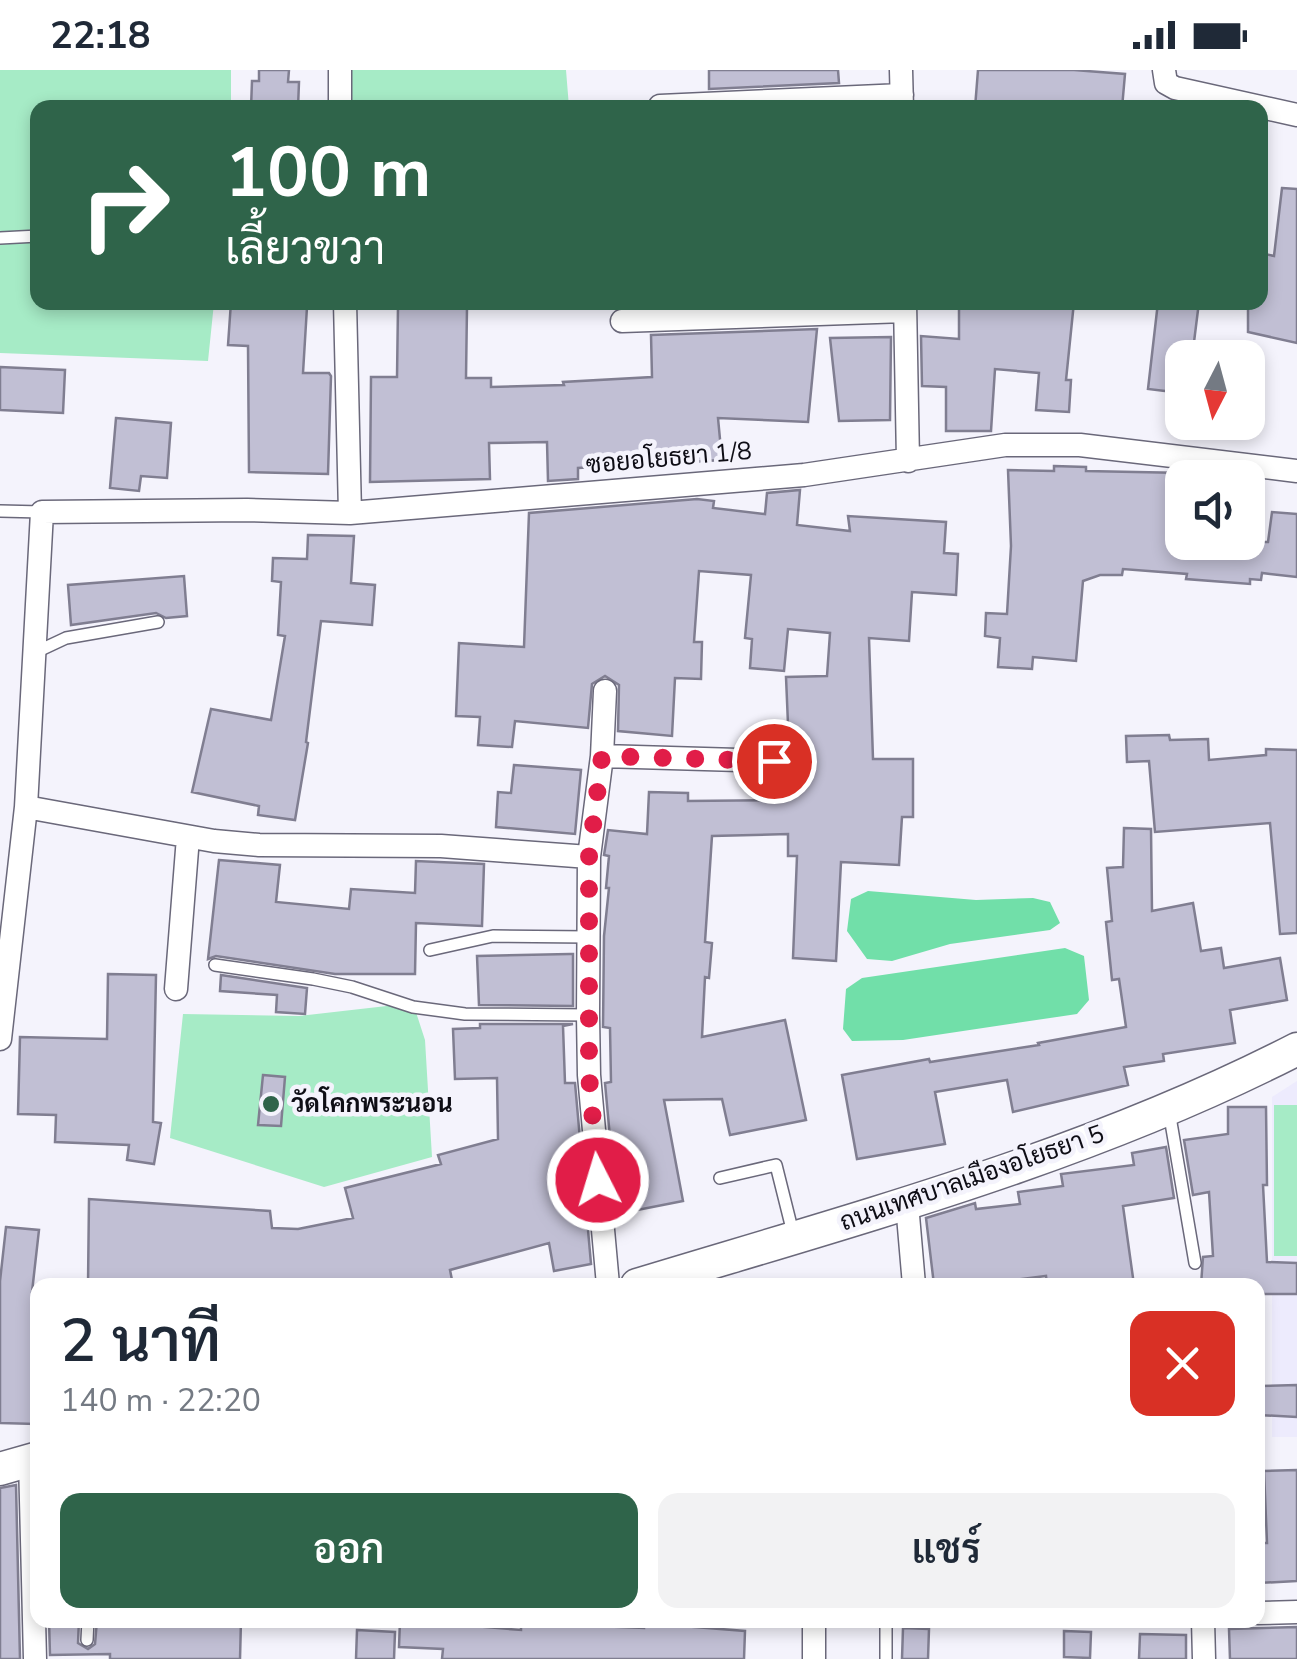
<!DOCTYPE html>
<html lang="th">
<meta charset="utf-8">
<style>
:root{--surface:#fff;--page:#f2f2f3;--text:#1f2937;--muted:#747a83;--accent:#2f644a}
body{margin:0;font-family:"Nunito Sans",Sarabun,sans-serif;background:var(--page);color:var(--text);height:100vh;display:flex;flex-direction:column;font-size:38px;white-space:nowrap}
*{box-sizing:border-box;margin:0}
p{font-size:32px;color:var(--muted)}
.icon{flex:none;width:55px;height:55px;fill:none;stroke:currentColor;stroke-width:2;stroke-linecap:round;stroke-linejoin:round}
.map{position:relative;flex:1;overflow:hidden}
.side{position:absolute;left:30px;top:1208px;width:1235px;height:350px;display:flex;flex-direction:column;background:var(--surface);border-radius:20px;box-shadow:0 5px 15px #0003}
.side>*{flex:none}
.banner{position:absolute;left:30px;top:30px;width:1238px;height:210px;border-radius:20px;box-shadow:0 5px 15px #0003;background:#2f644a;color:#fff;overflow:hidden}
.needle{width:65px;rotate:186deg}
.buttons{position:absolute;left:1165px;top:270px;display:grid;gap:20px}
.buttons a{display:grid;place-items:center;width:100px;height:100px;border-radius:20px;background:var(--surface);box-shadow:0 5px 15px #0003;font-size:50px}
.pin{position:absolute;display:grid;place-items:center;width:85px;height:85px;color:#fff;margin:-42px;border:5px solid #fff;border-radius:50%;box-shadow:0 2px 10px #0007}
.me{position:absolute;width:110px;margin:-55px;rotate:355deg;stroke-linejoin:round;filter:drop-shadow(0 0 8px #0008)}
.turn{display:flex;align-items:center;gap:35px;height:210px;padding:0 30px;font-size:45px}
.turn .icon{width:130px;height:130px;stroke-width:2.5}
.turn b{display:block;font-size:70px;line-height:85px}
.round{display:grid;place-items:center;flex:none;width:105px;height:105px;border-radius:20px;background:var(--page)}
.head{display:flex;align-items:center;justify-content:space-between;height:170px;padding:0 30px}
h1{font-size:60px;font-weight:600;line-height:75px}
.button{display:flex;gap:20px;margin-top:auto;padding:20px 30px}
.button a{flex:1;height:115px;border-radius:20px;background:var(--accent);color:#fff;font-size:40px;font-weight:600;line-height:115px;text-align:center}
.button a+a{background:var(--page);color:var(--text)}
.status{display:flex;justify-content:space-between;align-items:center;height:70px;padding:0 50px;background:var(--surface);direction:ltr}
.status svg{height:28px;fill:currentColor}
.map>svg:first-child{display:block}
.built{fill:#edebfd}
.green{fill:#a6ebc6}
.water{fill:#71dfa9}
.building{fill:#c1bfd4;stroke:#807e91;stroke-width:2.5}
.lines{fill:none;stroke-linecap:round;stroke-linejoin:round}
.lane-casing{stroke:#6a687a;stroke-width:14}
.street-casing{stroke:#6a687a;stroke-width:25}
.secondary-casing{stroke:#6a687a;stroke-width:35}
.lane{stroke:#fff;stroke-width:11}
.street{stroke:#fff;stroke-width:22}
.secondary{stroke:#fff;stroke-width:32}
.route{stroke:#e11d48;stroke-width:18;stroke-dasharray:0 32.4}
.poi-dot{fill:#2f644a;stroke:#f4f3fc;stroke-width:4}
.labels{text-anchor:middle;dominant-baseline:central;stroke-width:9;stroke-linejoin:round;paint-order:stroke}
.street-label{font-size:25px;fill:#0e0d15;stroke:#f4f3fc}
.poi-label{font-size:25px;font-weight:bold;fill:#0e0d15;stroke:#f4f3fc;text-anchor:start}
</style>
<div class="status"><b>22:18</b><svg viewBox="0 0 49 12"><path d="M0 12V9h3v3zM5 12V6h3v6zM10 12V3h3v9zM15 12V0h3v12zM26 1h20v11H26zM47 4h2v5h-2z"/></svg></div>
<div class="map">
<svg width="1297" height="1589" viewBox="0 0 1297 1589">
<rect width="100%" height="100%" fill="#f4f3fc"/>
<!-- built -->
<path class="built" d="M 1297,1011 L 1297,1367 L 1272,1367 L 1272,1027 Z"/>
<!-- green -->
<path class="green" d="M 0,0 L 231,0 L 231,37 L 38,38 L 38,232 L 214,233 L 208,291 L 0,283 Z
M 352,0 L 566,0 L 569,37 L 352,37 Z
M 413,933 L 425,970 L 432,1087 L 324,1117 L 170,1068 L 183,944 L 299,946 Z
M 1274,1035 L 1297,1035 L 1297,1186 L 1274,1186 Z"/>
<!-- water -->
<path class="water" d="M 868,821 L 976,830 L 1033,828 L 1050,832 L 1060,853 L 1050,860 L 950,874 L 892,891 L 867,889 L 847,861 L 851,829 Z
M 1065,878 L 1084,886 L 1089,930 L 1077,944 L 903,970 L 852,971 L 843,959 L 846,919 L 862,908 Z"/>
<!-- building -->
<path class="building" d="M 259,0 L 289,0 L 288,12 L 299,12 L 298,38 L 251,38 L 252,11 L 259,11 Z
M 709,0 L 838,0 L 839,13 L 709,19 Z
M 978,0 L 1074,0 L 1125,4 L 1122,38 L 975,38 Z
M 1282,118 L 1297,119 L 1297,273 L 1248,262 L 1248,232 L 1260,232 L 1260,183 L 1274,186 Z
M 231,232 L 307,237 L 303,303 L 329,303 L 331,306 L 328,404 L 249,402 L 248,276 L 228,275 Z
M 959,232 L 1074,232 L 1066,310 L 1071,310 L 1069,342 L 1036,340 L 1039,303 L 995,299 L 991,361 L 946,361 L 946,317 L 922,316 L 921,266 L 959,269 Z
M 1158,232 L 1199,232 L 1192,288 L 1182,288 L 1182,323 L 1148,319 Z
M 398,236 L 467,237 L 466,308 L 491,308 L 491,317 L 564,315 L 563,312 L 652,307 L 651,265 L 817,259 L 808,352 L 718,348 L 722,390 L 578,398 L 578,409 L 548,411 L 547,372 L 489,373 L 490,409 L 370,412 L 371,307 L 397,307 Z
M 891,267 L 890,350 L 839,351 L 830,268 Z
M 0,297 L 65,300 L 63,343 L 0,340 Z
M 116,348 L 171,353 L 167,408 L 141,406 L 139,421 L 110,418 Z
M 1054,396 L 1086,397 L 1086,401 L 1185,403 L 1180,472 L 1268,472 L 1272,442 L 1297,444 L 1297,507 L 1262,503 L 1261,510 L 1250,509 L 1250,514 L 1186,509 L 1187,504 L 1123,499 L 1122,505 L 1100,505 L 1083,511 L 1076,591 L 1033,587 L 1032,599 L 998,597 L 1000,568 L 985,566 L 986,543 L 1007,544 L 1011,476 L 1008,400 L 1054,401 Z
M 800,420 L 797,455 L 850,461 L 848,446 L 946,452 L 944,483 L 958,484 L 956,525 L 912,522 L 909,571 L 869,568 L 873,689 L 913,689 L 913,747 L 902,747 L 899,795 L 841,792 L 836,891 L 793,888 L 797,786 L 788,786 L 788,764 L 712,766 L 705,872 L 712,873 L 709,908 L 705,907 L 702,967 L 785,950 L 806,1050 L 730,1065 L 722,1029 L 664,1030 L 683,1131 L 617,1144 L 605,1013 L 611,1012 L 610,958 L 603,957 L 604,866 L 609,818 L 606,818 L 609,786 L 604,785 L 608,760 L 647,764 L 649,722 L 688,723 L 688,731 L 788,730 L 788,725 L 791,725 L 786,607 L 827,606 L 830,563 L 788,559 L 784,601 L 750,598 L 752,569 L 745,568 L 751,505 L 699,501 L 694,572 L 702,572 L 701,609 L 675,608 L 672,666 L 618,661 L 619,615 L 605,606 L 592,614 L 588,658 L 515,651 L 512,677 L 478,675 L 480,647 L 456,646 L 459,573 L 524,577 L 529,443 L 697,429 L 714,431 L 713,438 L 765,444 L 767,423 Z
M 308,465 L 354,466 L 351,513 L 375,515 L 372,555 L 321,551 L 306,672 L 308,673 L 295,750 L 258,745 L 259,736 L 192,722 L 211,639 L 271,650 L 285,566 L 278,565 L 281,512 L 272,511 L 273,488 L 307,489 Z
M 184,506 L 187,546 L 166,548 L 156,543 L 71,555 L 68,515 Z
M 1169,665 L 1170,670 L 1208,669 L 1209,690 L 1266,685 L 1266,679 L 1297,680 L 1297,863 L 1280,864 L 1270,753 L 1155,762 L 1149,691 L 1127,692 L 1126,666 Z
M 514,695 L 581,700 L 575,764 L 496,757 L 498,722 L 511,723 Z
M 1124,758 L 1151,759 L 1152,841 L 1193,833 L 1201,881 L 1221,878 L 1224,898 L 1280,888 L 1287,930 L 1230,940 L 1235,973 L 1163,984 L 1164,991 L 1124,997 L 1128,1015 L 1013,1042 L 1007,1010 L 935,1022 L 945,1074 L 857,1089 L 842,1005 L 929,989 L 930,992 L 1039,975 L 1038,973 L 1126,957 L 1119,909 L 1112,910 L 1106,852 L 1112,851 L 1107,798 L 1123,797 Z
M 219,790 L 280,795 L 276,832 L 349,839 L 351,819 L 415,823 L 416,791 L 484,794 L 482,856 L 416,853 L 415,904 L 335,904 L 216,886 L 208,889 Z
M 570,884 L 573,884 L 573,936 L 479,935 L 477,886 Z
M 108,904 L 156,905 L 153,1052 L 161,1053 L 154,1094 L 127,1090 L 129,1075 L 55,1072 L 56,1045 L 18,1044 L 20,967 L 107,969 Z
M 221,905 L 307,918 L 305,944 L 276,942 L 277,925 L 220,921 Z
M 480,954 L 573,954 L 563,956 L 565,1013 L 575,1013 L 591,1194 L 554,1201 L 549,1173 L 450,1200 L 453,1215 L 88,1215 L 89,1129 L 270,1141 L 272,1158 L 298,1159 L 353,1148 L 345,1118 L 441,1094 L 438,1085 L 498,1069 L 497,1008 L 455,1009 L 453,959 L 480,958 Z
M 263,1005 L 285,1007 L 281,1056 L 258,1055 Z
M 1228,1037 L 1266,1037 L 1267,1115 L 1263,1115 L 1267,1192 L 1297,1193 L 1297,1224 L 1258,1224 L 1258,1215 L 1201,1215 L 1203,1187 L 1213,1186 L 1209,1122 L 1193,1125 L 1184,1070 L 1228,1064 Z
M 1166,1077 L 1174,1128 L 1123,1136 L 1134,1215 L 1047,1215 L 1046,1206 L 974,1215 L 934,1215 L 926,1148 L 975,1133 L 976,1139 L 1020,1134 L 1018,1122 L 1063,1116 L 1061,1104 L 1134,1095 L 1132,1083 Z
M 6,1157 L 39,1160 L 32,1222 L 37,1222 L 36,1354 L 0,1353 L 0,1211 Z
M 1297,1315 L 1297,1347 L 1258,1345 L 1258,1316 Z
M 1297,1400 L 1297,1511 L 1258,1513 L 1258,1473 L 1267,1473 L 1264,1401 Z
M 16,1415 L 20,1589 L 0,1589 L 0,1418 Z
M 49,1550 L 79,1550 L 78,1573 L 88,1579 L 95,1574 L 97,1550 L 241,1550 L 240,1589 L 110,1589 L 110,1584 L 50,1585 Z
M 400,1550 L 521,1560 L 521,1553 L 644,1558 L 644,1555 L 682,1556 L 745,1561 L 744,1589 L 442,1589 L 443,1579 L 399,1577 Z
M 1297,1557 L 1297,1589 L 1230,1589 L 1229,1559 Z
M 903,1558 L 929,1559 L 928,1589 L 902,1589 Z
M 357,1560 L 395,1562 L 394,1589 L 356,1589 Z
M 1064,1561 L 1091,1562 L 1090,1588 L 1064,1587 Z
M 1140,1564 L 1186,1565 L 1186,1589 L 1139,1589 Z"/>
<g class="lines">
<!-- lane casing -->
<g class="lane-casing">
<path id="lane" d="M 0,168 L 38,166
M 0,441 L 42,442
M 34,583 L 66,568 L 158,552
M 430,880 L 493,866 L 589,867
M 215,895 L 313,909 L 352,917 L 413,937 L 465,944 L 588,945
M 1169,1041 L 1195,1193
M 720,1108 L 776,1095 L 793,1163
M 87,1570 L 88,1550
M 886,1589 L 886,1550"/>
</g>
<!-- street casing -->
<g class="street-casing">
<path id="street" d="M 340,0 L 340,38
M 901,0 L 902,38
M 1164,0 L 1166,13 L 1175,18 L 1297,45
M 660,36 L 902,25
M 345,232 L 350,443
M 905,232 L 908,391
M 622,251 L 905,241
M 605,621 L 602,686 L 589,787 L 588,945 L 589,1005 L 608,1215
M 602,686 L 774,691
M 26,737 L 214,771 L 259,775 L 441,776 L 589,787
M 176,919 L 188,767
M 0,969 L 26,737 L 42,442 L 247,440 L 350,443 L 804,405 L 1005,375 L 1080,375 L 1297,401
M 907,1134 L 914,1215
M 30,1390 L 35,1589
M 1258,1543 L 1297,1542
M 1203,1550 L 1204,1589
M 814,1589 L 814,1550"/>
</g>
<!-- secondary casing -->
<g class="secondary-casing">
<path id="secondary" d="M 637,1215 C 861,1147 1089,1086 1297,979
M 0,1399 L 38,1388"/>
</g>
<!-- lane -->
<use href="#lane" class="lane"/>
<!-- street -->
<use href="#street" class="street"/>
<!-- secondary -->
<use href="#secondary" class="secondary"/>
</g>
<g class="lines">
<!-- route -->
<path class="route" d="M 598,1110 L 589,1005 L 589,787 L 602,686 L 774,691"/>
</g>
<!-- markers -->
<circle class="poi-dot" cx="271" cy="1034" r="10"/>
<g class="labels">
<!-- street labels -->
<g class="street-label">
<text transform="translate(669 388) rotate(-5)">ซอยอโยธยา 1/8</text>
<text transform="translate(972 1108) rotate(-19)">ถนนเทศบาลเมืองอโยธยา 5</text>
</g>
<!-- poi labels -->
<g class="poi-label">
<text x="291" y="1034">วัดโคกพระนอน</text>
</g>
</g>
</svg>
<div class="buttons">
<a><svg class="needle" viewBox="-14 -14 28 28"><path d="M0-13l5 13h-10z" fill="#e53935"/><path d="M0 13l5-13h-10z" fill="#747a83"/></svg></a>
<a><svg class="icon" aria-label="sound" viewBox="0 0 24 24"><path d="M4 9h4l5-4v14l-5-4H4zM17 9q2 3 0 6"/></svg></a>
</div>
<div class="pin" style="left:774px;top:691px;background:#d93025"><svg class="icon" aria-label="arrive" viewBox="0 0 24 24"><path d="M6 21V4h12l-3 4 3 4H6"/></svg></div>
<svg class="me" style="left:598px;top:1110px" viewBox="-20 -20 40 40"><circle r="17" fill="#e11d48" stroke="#fff" stroke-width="3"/><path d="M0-11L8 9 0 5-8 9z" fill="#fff"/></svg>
<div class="banner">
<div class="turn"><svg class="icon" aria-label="right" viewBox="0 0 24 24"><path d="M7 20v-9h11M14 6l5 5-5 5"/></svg><div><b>100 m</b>เลี้ยวขวา</div></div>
</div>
<section class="side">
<div class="head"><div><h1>2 นาที</h1><p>140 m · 22:20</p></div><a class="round" style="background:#d93025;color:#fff"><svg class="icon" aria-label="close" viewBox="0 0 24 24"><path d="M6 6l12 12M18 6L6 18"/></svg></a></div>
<div class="button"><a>ออก</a><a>แชร์</a></div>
</section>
</div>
